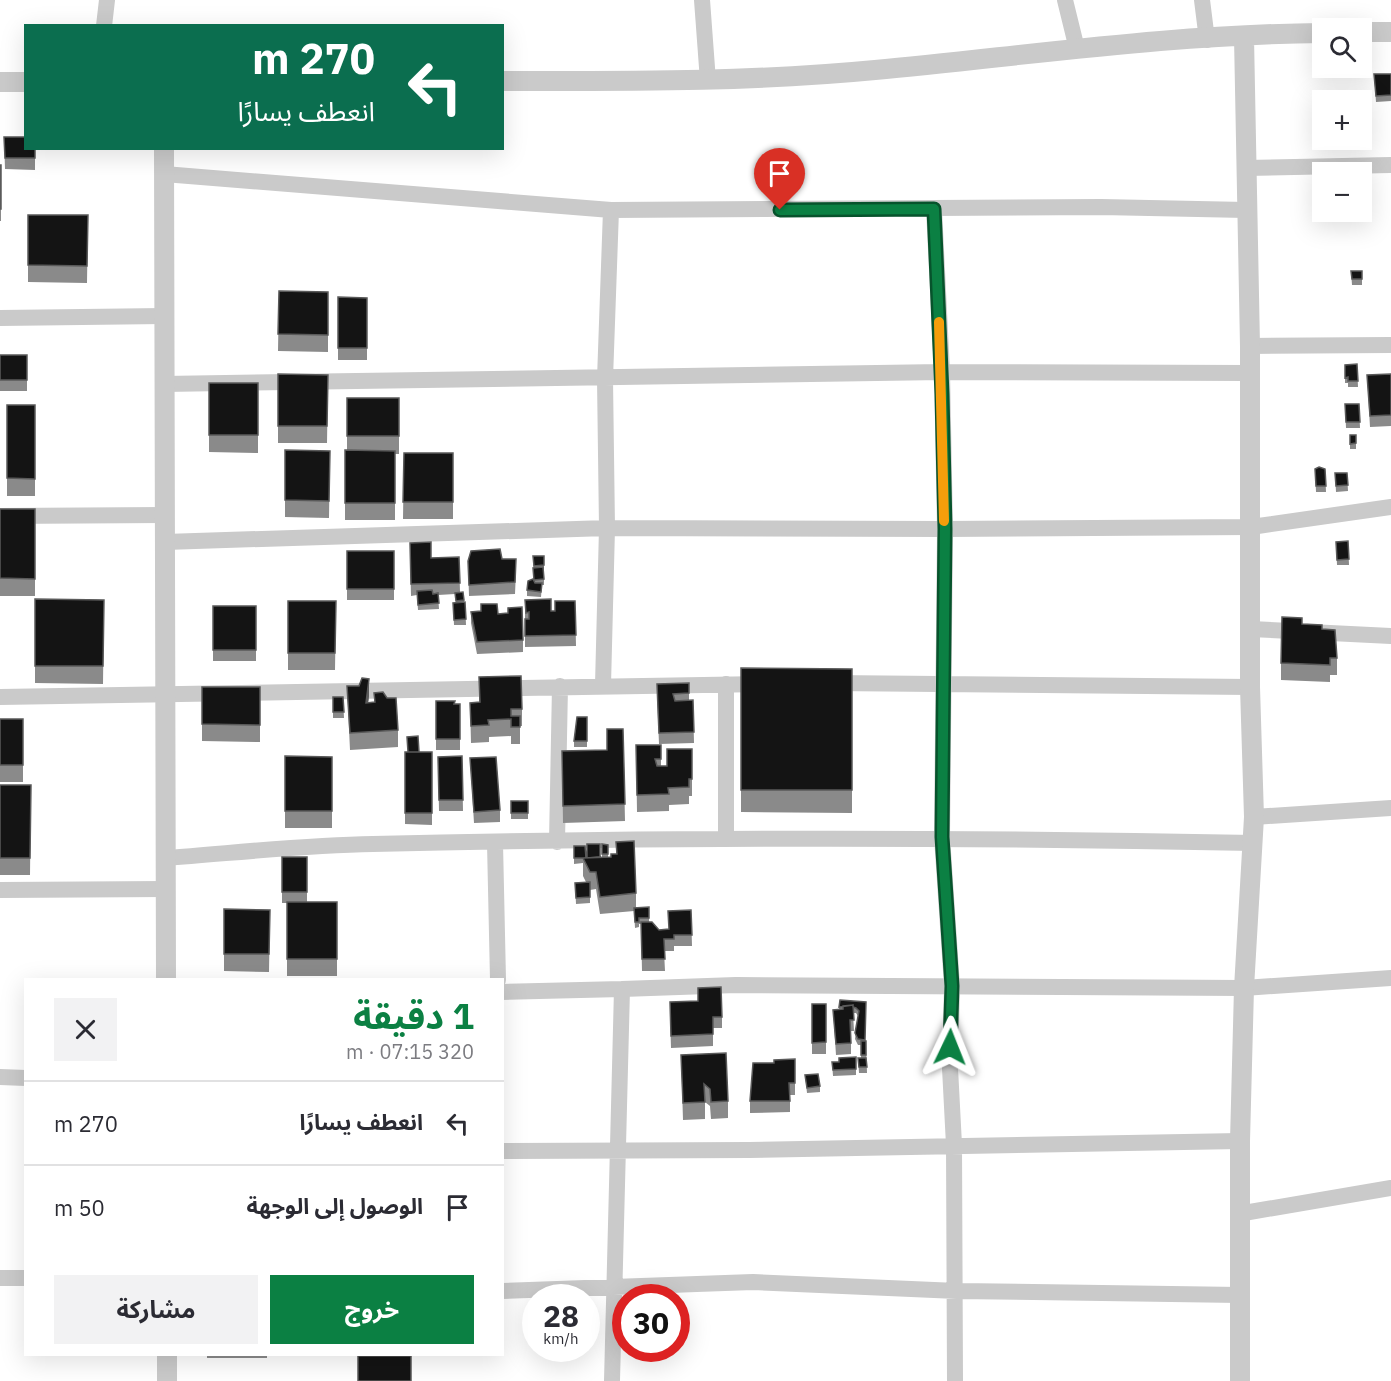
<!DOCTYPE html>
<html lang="ar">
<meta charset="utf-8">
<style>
:root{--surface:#fff;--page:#f2f2f3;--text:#2b2b33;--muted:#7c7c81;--line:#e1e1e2;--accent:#0b8043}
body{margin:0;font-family:"IBM Plex Sans","Noto Sans Arabic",sans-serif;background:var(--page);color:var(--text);direction:rtl;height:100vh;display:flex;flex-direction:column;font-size:22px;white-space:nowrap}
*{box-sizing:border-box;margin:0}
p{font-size:20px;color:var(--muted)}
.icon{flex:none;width:33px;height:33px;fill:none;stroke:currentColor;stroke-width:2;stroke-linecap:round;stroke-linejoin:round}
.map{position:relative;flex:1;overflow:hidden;direction:ltr}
.sheet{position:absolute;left:24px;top:978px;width:480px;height:378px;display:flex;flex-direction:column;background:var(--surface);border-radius:0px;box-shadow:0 6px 24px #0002;direction:rtl}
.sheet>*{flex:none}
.hud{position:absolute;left:24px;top:24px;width:480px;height:126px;border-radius:0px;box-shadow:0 6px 24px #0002;direction:rtl;background:#0b6e4f;color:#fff;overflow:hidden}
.controls{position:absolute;left:1312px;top:18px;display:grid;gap:12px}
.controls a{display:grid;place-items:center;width:60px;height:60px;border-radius:0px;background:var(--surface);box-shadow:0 6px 24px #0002;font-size:30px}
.speed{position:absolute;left:522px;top:1284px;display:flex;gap:12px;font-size:30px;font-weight:700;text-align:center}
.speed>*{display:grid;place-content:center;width:78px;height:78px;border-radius:50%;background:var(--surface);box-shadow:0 6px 24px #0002;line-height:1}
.speed small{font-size:15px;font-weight:400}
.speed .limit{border:9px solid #d22;background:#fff;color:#111}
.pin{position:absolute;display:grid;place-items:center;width:51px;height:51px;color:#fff;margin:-62px -26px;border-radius:50% 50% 50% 0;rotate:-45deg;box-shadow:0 0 6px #0007}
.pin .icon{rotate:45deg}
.me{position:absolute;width:66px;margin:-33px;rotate:2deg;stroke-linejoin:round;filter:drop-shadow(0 0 4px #0008)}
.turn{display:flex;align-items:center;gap:21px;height:126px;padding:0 30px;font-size:27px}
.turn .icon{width:78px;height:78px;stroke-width:2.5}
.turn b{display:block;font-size:42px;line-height:51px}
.round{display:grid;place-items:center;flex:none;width:63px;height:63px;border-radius:0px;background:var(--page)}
.headline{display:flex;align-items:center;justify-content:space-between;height:102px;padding:0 30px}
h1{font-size:36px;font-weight:700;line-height:45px;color:var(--accent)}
.cta{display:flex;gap:12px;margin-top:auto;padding:12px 30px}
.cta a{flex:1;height:69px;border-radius:0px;background:var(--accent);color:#fff;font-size:24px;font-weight:700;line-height:69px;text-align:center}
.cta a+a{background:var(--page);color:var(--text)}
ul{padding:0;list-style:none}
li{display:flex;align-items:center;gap:18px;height:84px;padding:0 30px;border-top:2px solid var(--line)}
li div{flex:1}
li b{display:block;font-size:22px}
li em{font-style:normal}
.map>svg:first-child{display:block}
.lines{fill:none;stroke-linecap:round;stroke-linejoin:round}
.minor{stroke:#cacaca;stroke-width:16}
.tertiary{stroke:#cacaca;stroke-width:20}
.wall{fill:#8a8a8a}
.shaded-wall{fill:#5a5a5a}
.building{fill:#141414;stroke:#5a5a5a;stroke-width:1.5}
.route-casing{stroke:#07532c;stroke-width:15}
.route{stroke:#0b8043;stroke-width:10}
.slow{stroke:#f59e0b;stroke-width:10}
</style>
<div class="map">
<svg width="1391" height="1381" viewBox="0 0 1391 1381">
<rect width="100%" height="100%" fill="#fff"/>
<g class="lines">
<!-- minor -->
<path class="minor" d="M 702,0 L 708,81
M 1065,0 L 1077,49
M 1202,0 L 1207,40
M 104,26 L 107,0
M 1246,168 L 1391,165
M 164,174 L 611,210 L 1101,207 L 1246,210
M 934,209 L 942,372 L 945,529 L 942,837 L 952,986 L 950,1068 L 954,1145 L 955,1381
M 0,318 L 164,316
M 1250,346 L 1391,345
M 164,384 L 942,372 L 1248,373
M 0,516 L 165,515
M 165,542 L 607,528 L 945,529 L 1251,527 L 1391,507
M 1251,629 L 1391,636
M 831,683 L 1250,687
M 726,684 L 726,839
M 603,685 L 607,528 L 605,379 L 611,210
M 0,697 L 763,684
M 1254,817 L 1391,808
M 557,842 L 560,686
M 495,843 L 498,980
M 166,858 C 234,853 304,845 373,844 C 667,837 960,837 1254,843
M 0,890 L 166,889
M 622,989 L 736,985 L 1244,988 L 1391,978
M 502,992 L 622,989 L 612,1381
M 0,1077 L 26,1078
M 502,1151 L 749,1150 L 1240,1141
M 1238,1214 L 1391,1188
M 0,1278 L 26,1278
M 502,1291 L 753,1282 L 957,1291 L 1240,1295"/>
<!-- tertiary -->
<path class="tertiary" d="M 1362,32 L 1391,32
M 502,81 C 627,81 751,82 875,70 C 1024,56 1173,34 1323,33
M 0,82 L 26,82
M 164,148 L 166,980
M 167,1354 L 167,1381
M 1240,1381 L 1240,1141 L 1244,988 L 1254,817 L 1250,687 L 1250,346 L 1244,37"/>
</g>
<!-- wall -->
<path class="wall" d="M 1374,74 L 1391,74 L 1391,101 L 1376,102 Z
M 4,137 L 35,148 L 35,170 L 5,169 Z
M 0,165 L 1,165 L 1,221 L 0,221 Z
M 28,215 L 88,215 L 87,283 L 28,282 Z
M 1351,271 L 1362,271 L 1362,285 L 1352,285 Z
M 279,291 L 328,292 L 328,352 L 278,351 Z
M 338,297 L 367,298 L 367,360 L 338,360 Z
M 0,355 L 27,355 L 27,391 L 0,391 Z
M 1357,364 L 1358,387 L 1348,387 L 1348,383 L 1345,383 L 1345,365 Z
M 278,374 L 328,375 L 327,443 L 278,443 Z
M 1391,374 L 1391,426 L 1370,427 L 1367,375 Z
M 209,383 L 258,383 L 258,453 L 209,452 Z
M 347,398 L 399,398 L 399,454 L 395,454 L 395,520 L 345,520 L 345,450 L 347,450 Z
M 1345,404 L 1359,404 L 1360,428 L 1346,428 Z
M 7,405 L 35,405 L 35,496 L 7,496 Z
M 1350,435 L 1356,435 L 1356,449 L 1350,449 Z
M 285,450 L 330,451 L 329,518 L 285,517 Z
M 404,453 L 453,453 L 453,519 L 403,519 Z
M 1315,469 L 1325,469 L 1326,492 L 1316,492 Z
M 1335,473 L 1347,473 L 1348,491 L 1336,492 Z
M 0,509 L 35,509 L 35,596 L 0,596 Z
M 1348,541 L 1349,565 L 1337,565 L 1336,542 Z
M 347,551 L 394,551 L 394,600 L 347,600 Z
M 410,555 L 431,558 L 459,557 L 460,592 L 463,592 L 464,602 L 465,602 L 466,625 L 454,625 L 453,603 L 456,603 L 455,594 L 438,595 L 439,609 L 418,610 L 417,595 L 411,596 Z
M 533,556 L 544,565 L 544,585 L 542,585 L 541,597 L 527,596 L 527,590 L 534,581 Z
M 468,561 L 516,571 L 515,594 L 469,596 Z
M 35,599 L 104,600 L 103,684 L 35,683 Z
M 525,600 L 551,611 L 555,611 L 575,601 L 576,646 L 525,647 Z
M 288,601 L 336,601 L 335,670 L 288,670 Z
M 481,604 L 498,614 L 508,613 L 523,640 L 523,652 L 477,654 L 471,623 L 471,612 L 481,611 Z
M 213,606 L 256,606 L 256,661 L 213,661 Z
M 1302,624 L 1322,629 L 1337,658 L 1337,675 L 1330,675 L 1330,682 L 1281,680 L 1281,663 Z
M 741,668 L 852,669 L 852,813 L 741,812 Z
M 479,677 L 522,709 L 522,726 L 520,726 L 520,744 L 511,744 L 511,736 L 489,737 L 489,742 L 471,743 L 470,703 L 479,702 Z
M 689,683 L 689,701 L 693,700 L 694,743 L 659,744 L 657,695 Z
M 347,686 L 369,696 L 368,703 L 374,702 L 374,693 L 398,730 L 398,747 L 350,750 Z
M 202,687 L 260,687 L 260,742 L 202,741 Z
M 333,697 L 343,697 L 344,718 L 333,718 Z
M 436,701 L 454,704 L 460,704 L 460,750 L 436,750 Z
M 587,717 L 587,747 L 574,747 L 574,741 Z
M 0,719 L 23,719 L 23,782 L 0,782 Z
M 623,729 L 625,821 L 563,823 L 562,751 L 607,750 Z
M 636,745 L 661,745 L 661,766 L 667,766 L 692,749 L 692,796 L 689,796 L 689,804 L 669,805 L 669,811 L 637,812 Z
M 405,752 L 432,752 L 432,825 L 405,824 Z
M 285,756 L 332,757 L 332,828 L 285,828 Z
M 462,756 L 463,811 L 439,811 L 438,757 Z
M 470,758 L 500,810 L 500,822 L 474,823 Z
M 0,785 L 31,785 L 30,875 L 0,875 Z
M 511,801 L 528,801 L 528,819 L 511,819 Z
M 616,842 L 636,893 L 636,907 L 649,907 L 649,922 L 659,930 L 668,929 L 691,910 L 692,946 L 674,946 L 674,951 L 664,951 L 665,971 L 642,971 L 641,924 L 639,924 L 639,927 L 635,928 L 634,911 L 600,914 L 596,889 L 590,890 L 590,889 L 590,903 L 576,904 L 575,883 L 586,882 L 583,876 L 583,863 L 574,864 L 574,846 L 586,858 L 602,857 L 602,844 L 608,845 L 608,857 L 611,857 L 616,854 Z
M 282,857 L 307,857 L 307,902 L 337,902 L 337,976 L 287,976 L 287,903 L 282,903 Z
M 224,909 L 270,910 L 269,972 L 224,971 Z
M 840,1000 L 866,1002 L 865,1041 L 866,1041 L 867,1073 L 859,1073 L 858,1058 L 861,1058 L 861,1045 L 858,1045 L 855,1039 L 858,1016 L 856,1013 L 853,1013 L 854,1031 L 851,1031 L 851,1054 L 836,1055 L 833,1010 L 839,1009 Z
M 812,1004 L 826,1004 L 826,1054 L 812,1054 Z
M 670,1014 L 722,1017 L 722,1028 L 713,1028 L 713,1046 L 671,1048 Z
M 681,1055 L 728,1101 L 728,1118 L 711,1119 L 710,1106 L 705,1102 L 705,1119 L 683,1120 Z
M 856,1057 L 856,1075 L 833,1076 L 832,1062 L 839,1062 Z
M 795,1059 L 795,1095 L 790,1095 L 790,1112 L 750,1113 L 750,1101 L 774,1063 Z
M 805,1075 L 820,1086 L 820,1092 L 807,1093 Z
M 207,1354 L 267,1354 L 267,1358 L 207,1358 Z"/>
<!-- shaded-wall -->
<path class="shaded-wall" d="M 369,679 L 369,696 L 366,720 L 366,703 Z"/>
<!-- building -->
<path class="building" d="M 1374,74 L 1391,74 L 1391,95 L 1376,96 Z
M 4,137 L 26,137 L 26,148 L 35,148 L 35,158 L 5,158 Z
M 0,165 L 1,165 L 1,209 L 0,209 Z
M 28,215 L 88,215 L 87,266 L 28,265 Z
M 1351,271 L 1362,271 L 1362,279 L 1352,279 Z
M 279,291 L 328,292 L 328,335 L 278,334 Z
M 338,297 L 367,298 L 367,348 L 338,348 Z
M 0,355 L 27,355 L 27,380 L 0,380 Z
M 1357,364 L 1358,381 L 1348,381 L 1348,377 L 1345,378 L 1345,365 Z
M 278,374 L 328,375 L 327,426 L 278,426 Z
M 1391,374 L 1391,415 L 1370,416 L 1367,375 Z
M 209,383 L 258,383 L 258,435 L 209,435 Z
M 347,398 L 399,398 L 399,436 L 347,436 Z
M 1345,404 L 1359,404 L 1360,422 L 1346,422 Z
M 7,405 L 35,405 L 35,479 L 7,478 Z
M 1350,435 L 1356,435 L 1356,443 L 1350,444 Z
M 285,450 L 330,451 L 329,501 L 285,500 Z
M 345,450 L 395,451 L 395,503 L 345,503 Z
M 404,453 L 453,453 L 453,502 L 403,502 Z
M 1319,467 L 1325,469 L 1326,486 L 1316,486 L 1315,469 Z
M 1335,473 L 1347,473 L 1348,485 L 1336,486 Z
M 0,509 L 35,509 L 35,579 L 0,578 Z
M 1348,541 L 1349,559 L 1337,560 L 1336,542 Z
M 431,542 L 431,558 L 459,557 L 460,583 L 411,584 L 410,543 Z
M 500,549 L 502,559 L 516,559 L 515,582 L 469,585 L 468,561 L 471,551 Z
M 347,551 L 394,551 L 394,589 L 347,589 Z
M 533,556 L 544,556 L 544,565 L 534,566 Z
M 543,567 L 544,579 L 534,580 L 533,568 Z
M 533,579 L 535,583 L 542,583 L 541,592 L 527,590 L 528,581 Z
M 432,590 L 433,594 L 438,593 L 439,603 L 418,605 L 417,591 Z
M 463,592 L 464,600 L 456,601 L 455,593 Z
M 35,599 L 104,600 L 103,666 L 35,666 Z
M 551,599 L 551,611 L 555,611 L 555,601 L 575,601 L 576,635 L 525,636 L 525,619 L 529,619 L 529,612 L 526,613 L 525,600 Z
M 288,601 L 336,601 L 335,653 L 288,653 Z
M 465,602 L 466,619 L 454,620 L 453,603 Z
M 481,604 L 497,604 L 498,614 L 508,613 L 508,608 L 522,607 L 523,640 L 477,642 L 471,612 L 481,611 Z
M 213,606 L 256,606 L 256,650 L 213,650 Z
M 1282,617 L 1302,618 L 1302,624 L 1322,625 L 1322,629 L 1335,630 L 1337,658 L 1330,658 L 1330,665 L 1281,663 Z
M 741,668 L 852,669 L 852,790 L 741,790 Z
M 521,676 L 522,709 L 511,709 L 511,716 L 520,716 L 520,727 L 511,727 L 511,719 L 488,720 L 489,725 L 471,726 L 470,703 L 480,702 L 479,677 Z
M 362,678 L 369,679 L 366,703 L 375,702 L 374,693 L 383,692 L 387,698 L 396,698 L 398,730 L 350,733 L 347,686 L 359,686 Z
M 689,683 L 689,693 L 673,694 L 675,701 L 693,700 L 694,732 L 659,733 L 657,684 Z
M 202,687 L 260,687 L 260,725 L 202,724 Z
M 333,697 L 343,697 L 344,712 L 333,712 Z
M 436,701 L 455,701 L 454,704 L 460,704 L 460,739 L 436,739 Z
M 577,717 L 587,717 L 587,741 L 574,741 Z
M 0,719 L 23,719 L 23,765 L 0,765 Z
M 607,729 L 623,729 L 625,804 L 563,806 L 562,751 L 607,750 Z
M 418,736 L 419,752 L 408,752 L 407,737 Z
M 636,745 L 661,745 L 661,759 L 655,759 L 657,766 L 667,766 L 667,749 L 692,749 L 692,779 L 689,779 L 689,787 L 668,788 L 669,794 L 637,795 Z
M 405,752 L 432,752 L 432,813 L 405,813 Z
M 285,756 L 332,757 L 332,811 L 285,811 Z
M 462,756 L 463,800 L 439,800 L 438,757 Z
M 496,757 L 500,810 L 474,812 L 470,758 Z
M 0,785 L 31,785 L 30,858 L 0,858 Z
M 511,801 L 528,801 L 528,813 L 511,813 Z
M 634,841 L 636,893 L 600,897 L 596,872 L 590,872 L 583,858 L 611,857 L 611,854 L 617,854 L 616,842 Z
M 587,844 L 600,844 L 600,857 L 587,858 Z
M 602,844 L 608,845 L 608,854 L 602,854 Z
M 574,846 L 585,846 L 586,858 L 574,858 Z
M 282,857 L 307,857 L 307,892 L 282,892 Z
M 590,882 L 590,897 L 576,898 L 575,883 Z
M 287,902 L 337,902 L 337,959 L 287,959 Z
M 649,907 L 649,918 L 639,918 L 639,922 L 635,922 L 634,908 Z
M 224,909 L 270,910 L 269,954 L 224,954 Z
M 691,910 L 692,935 L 674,935 L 674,939 L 664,939 L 665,959 L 642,959 L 641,922 L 652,922 L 659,930 L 669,929 L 668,911 Z
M 721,987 L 722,1017 L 713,1017 L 713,1034 L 671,1036 L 670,1002 L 698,1001 L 698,988 Z
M 840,1000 L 866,1002 L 865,1040 L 858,1039 L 855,1033 L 859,1011 L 856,1008 L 853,1007 L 853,1005 L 839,1007 Z
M 812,1004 L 826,1004 L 826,1042 L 812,1043 Z
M 853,1005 L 854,1020 L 850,1020 L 851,1043 L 836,1044 L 833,1010 L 843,1009 L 843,1006 Z
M 861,1041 L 866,1041 L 866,1055 L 861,1055 Z
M 726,1053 L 728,1101 L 711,1102 L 710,1089 L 704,1084 L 705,1102 L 683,1103 L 681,1055 Z
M 856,1057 L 856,1069 L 833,1070 L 832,1062 L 839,1062 L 839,1058 Z
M 858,1058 L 866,1058 L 867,1067 L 859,1067 Z
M 795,1059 L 795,1083 L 789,1083 L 790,1101 L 750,1101 L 753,1063 L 774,1063 L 774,1060 Z
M 818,1074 L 820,1086 L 807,1088 L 805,1075 Z
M 358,1356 L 411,1356 L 411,1381 L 358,1381 Z"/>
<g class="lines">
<!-- route casing -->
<g class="route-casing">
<path id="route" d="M 780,210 L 934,209 L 942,394 L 945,529 L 942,837 L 952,986 L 950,1047"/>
</g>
<!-- route -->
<use href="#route" class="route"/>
<!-- slow -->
<path class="slow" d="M 939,322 L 944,521"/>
</g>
</svg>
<div class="controls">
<a><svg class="icon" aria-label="search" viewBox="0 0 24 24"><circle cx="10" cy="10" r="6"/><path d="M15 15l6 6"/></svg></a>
<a>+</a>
<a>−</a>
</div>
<div class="speed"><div>28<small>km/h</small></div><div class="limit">30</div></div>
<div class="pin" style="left:780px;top:210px;background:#d93025"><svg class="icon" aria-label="arrive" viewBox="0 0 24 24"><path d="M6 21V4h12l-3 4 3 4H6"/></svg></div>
<svg class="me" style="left:950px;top:1047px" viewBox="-20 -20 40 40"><path d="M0-17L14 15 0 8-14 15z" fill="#0b8043" stroke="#fff" stroke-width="4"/></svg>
<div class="hud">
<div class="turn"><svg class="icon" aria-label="left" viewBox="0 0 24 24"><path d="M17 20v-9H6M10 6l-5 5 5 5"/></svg><div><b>270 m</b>انعطف يسارًا</div></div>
</div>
<section class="sheet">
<div class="headline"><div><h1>1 دقيقة</h1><p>320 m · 07:15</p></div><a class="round"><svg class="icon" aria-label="close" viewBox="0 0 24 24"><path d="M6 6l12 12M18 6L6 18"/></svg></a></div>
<ul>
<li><svg class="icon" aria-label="left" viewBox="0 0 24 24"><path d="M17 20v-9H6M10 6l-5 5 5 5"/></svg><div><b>انعطف يسارًا</b></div><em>270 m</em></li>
<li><svg class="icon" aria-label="arrive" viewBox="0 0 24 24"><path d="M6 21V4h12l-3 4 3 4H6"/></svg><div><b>الوصول إلى الوجهة</b></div><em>50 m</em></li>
</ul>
<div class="cta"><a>خروج</a><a>مشاركة</a></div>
</section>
</div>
